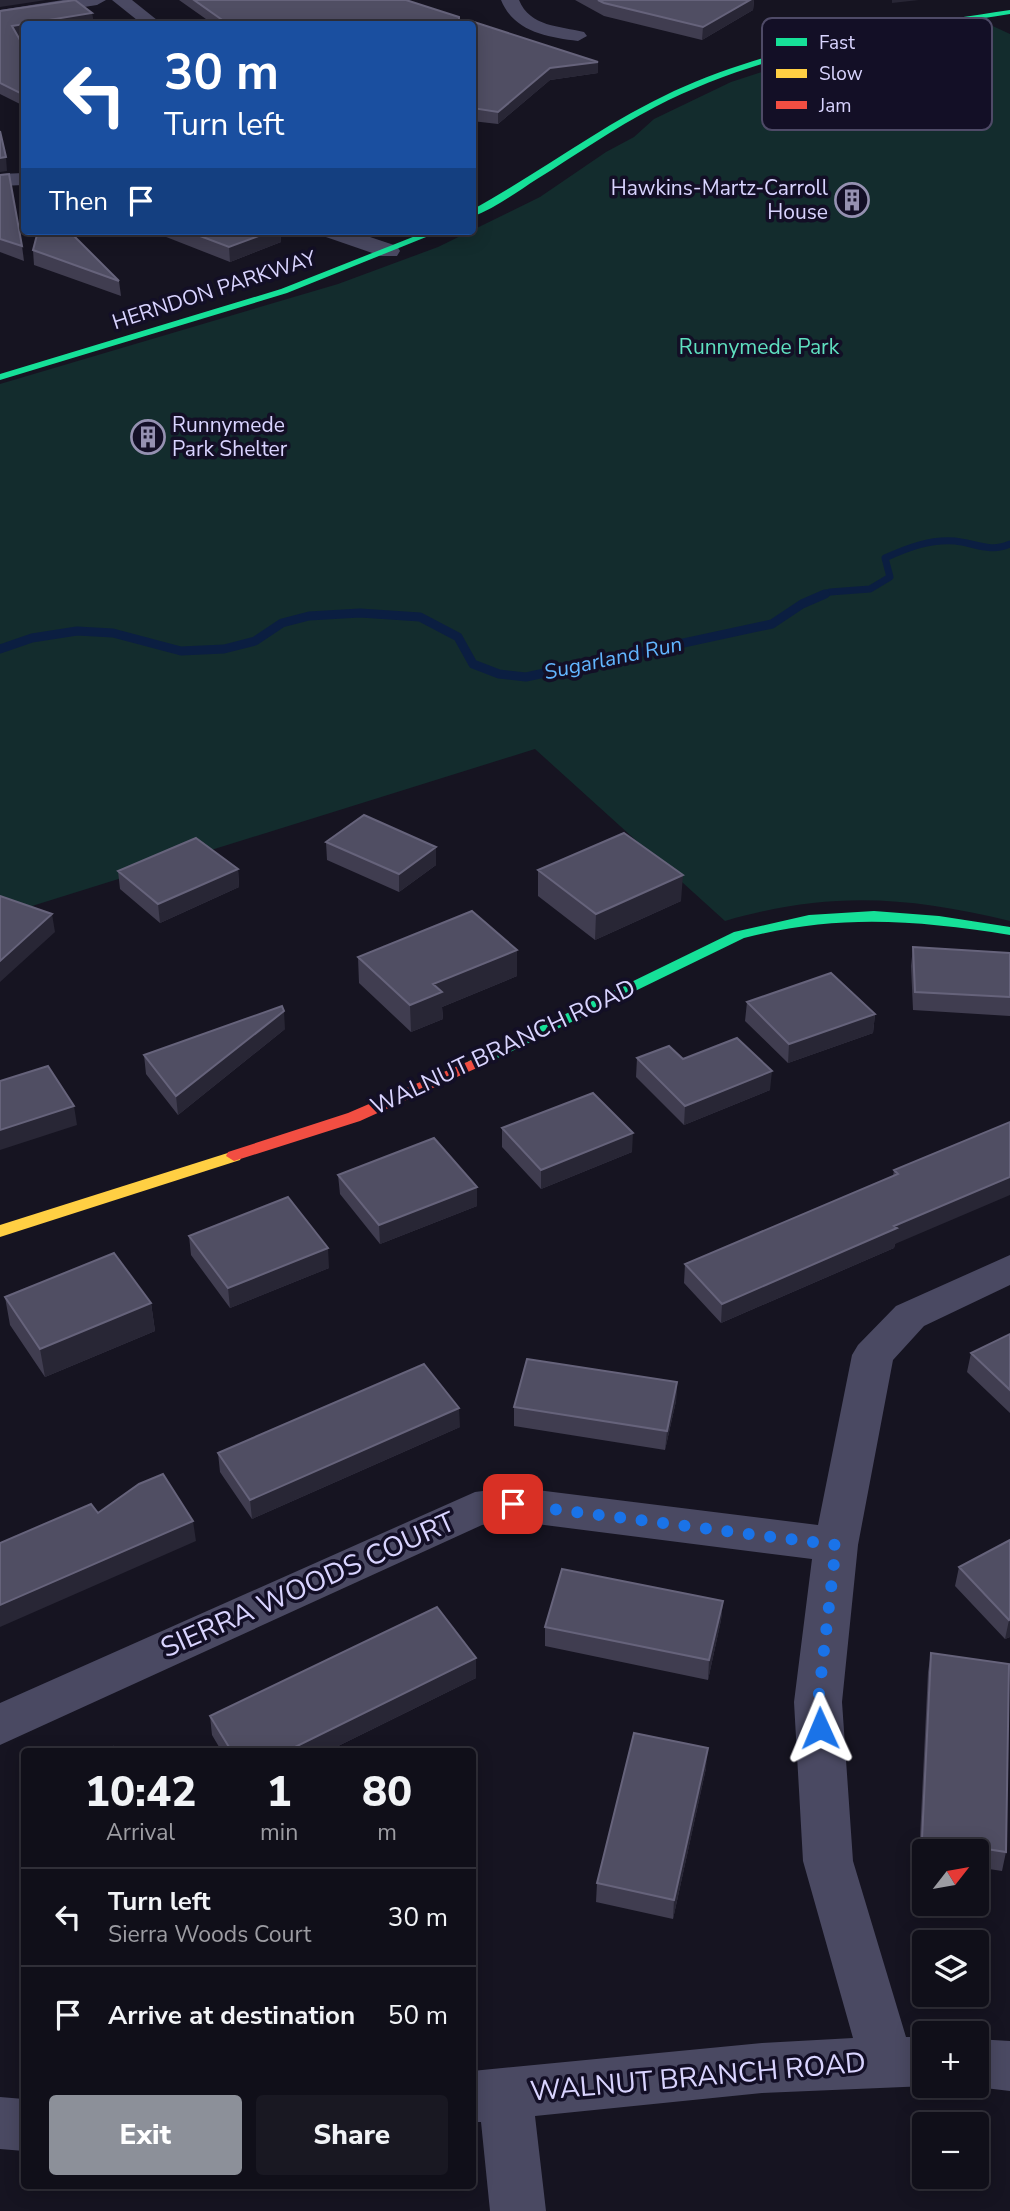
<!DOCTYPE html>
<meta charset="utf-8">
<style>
:root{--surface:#100f19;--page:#191822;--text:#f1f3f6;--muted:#9c9ca2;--line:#302f38;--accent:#8c9099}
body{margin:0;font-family:"Nunito Sans",sans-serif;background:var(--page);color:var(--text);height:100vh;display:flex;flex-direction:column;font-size:26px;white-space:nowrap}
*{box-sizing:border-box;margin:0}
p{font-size:23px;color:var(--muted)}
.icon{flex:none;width:38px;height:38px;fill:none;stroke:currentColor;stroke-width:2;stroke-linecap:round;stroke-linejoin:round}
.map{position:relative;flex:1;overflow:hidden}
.details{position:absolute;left:21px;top:1748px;width:455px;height:441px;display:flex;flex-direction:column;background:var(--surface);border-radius:7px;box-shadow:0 4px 18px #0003,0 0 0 2px var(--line)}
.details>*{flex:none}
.guide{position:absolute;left:21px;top:21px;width:455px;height:214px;border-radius:7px;box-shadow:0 4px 18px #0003,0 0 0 2px var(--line);background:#1a4fa0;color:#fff;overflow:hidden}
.needle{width:46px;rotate:59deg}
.tools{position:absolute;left:912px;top:1839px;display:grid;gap:14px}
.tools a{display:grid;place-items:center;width:77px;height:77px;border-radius:7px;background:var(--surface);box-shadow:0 4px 18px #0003,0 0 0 2px var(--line);font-size:35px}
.pin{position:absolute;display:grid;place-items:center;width:60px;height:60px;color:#fff;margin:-30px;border-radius:14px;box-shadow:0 4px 10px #0006}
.me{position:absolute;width:77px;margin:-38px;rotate:359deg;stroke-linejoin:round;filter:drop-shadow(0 0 5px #0008)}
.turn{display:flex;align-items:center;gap:24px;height:147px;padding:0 28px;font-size:32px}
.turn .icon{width:91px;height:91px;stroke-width:2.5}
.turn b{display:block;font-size:49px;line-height:60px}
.then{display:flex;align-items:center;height:66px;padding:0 28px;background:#0003;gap:14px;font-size:26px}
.eta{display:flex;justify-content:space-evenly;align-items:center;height:119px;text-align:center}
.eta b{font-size:42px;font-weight:800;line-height:49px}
.button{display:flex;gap:14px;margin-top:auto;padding:14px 28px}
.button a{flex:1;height:80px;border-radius:7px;background:var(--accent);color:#fff;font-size:28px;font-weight:800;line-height:80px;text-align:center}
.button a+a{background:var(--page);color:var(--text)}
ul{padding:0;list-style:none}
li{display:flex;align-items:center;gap:21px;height:98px;padding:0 28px;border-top:2px solid var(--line)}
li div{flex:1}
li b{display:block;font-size:26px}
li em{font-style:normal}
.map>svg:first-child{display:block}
.green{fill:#132c2d}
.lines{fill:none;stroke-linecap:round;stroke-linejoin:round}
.stream-far1{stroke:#0b1e41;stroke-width:7}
.stream{stroke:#0b1e41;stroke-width:9}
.street{fill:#4a4962;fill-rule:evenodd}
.fast{fill:#16e098;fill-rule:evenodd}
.slow{fill:#ffcf43;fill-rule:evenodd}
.jam{fill:#f24e42;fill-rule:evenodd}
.wall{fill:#403d50}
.shaded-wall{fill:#282635}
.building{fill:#504e63;stroke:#66637b;stroke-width:2}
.route{stroke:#1a73e8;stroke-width:12;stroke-dasharray:0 21.6}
.labels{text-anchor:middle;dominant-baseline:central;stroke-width:7;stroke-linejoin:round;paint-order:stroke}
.far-poi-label{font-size:21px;fill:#d9d4ff;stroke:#130f26;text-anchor:end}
.far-street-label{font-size:21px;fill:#d9d4ff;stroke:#130f26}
.far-park-label{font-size:21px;fill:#5fe0c0;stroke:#130f26}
.far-water-label{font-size:21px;font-style:italic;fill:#62b6ff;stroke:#130f26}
.street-label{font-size:24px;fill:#d9d4ff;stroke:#130f26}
.near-street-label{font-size:28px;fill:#d9d4ff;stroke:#130f26}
.key{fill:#130f26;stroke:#4e4a67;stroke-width:2}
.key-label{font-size:19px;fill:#d9d4ff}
</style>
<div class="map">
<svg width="1010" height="2211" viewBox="0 0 1010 2211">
<rect width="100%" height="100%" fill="#161421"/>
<!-- green -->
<path class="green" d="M 984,22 L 1010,34 L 1010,921 C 906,896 829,891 725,921 L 535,749 L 0,916 L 0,384 L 338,284 L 438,247 L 540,197 L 606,152 L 634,137 L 654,119 L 731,82 L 799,60 L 848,47 Z"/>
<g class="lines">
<!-- stream-far1 -->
<path class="stream-far1" d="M 821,596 L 830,592 L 870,589 L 890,577 L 885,558 C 907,548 930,539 955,541 C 974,543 991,553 1010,544"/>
<!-- stream -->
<path class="stream" d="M 0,649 L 32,638 L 77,631 L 113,633 L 181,651 L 224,649 L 255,641 L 282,623 L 309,616 L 360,613 L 420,617 L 458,637 L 473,664 L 499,674 L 526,677 L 772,624 L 802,604 L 825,594"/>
<!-- street -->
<path class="street" d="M 63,0 L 106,0 L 97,5 L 0,20 L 0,10 Z
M 112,0 L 132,0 L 162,24 L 142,24 Z
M 501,0 L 519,0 C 530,27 560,26 584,32 L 587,36 L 578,41 C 547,37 514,32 501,0 Z
M 24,173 L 24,185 L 0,186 L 0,174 Z
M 320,231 L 352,231 L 397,246 L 400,251 L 397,256 L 381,256 L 323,236 Z
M 1010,1255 L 1010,1285 L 924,1326 L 893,1360 L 858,1545 L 842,1702 L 853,1861 L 906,2037 L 924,2037 L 924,2086 L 927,2086 L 762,2093 L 535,2116 L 546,2211 L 490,2211 L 481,2122 L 472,2122 L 472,2071 L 762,2043 L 853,2038 L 803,1861 L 794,1702 L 812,1559 L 513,1521 L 482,1525 L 0,1745 L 0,1703 L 475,1492 L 513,1487 L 818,1525 L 852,1355 L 858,1345 L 896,1306 Z
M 976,2039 L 1010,2041 L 1010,2091 L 968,2086 L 976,2086 Z
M 0,2097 L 24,2099 L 24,2151 L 0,2149 Z"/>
<!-- fast -->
<path class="fast" d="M 1010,10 L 1010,14 C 889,33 765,50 655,107 C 614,128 576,155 537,179 C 517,192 495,208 472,217 L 472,210 C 541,172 603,124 674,91 C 779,43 897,27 1010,10 Z
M 428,231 L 441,231 L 287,293 L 0,380 L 0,374 L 281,289 Z
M 874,911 L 939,916 L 1010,927 L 1010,935 C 914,920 839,914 744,938 L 479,1067 L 474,1069 L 466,1064 L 469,1061 L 734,932 L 809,915 Z"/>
<!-- slow -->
<path class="slow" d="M 234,1151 L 240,1152 L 242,1156 L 240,1160 L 0,1237 L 0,1225 Z"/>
<!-- jam -->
<path class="jam" d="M 474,1059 L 479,1061 L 482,1064 L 479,1067 L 360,1121 L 234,1161 L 226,1156 L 228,1152 L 348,1113 Z"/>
</g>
<!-- wall -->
<path class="wall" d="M 179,0 L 406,0 L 459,17 L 459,23 L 471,21 L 598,62 L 598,73 L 550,80 L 498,124 L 472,121 L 472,24 L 213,24 Z
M 575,0 L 754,0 L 753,10 L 702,40 L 604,16 Z
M 0,11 L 92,13 L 93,24 L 24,24 L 24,35 L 18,36 L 24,47 L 24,106 L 0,94 Z
M 0,175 L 22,246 L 24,261 L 0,252 Z
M 156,231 L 280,231 L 281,242 L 230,262 L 156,233 Z
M 33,250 L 119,281 L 121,296 L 34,265 Z
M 326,842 L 436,847 L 436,865 L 399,892 L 327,860 Z
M 238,869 L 239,887 L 160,923 L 120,889 L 118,871 Z
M 538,870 L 681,901 L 595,940 L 538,896 Z
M 913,947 L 1010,953 L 1010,1016 L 913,1010 L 911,966 Z
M 358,957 L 517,976 L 442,1007 L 443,1019 L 411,1032 L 359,983 Z
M 747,1002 L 875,1014 L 873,1033 L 788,1063 L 745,1021 Z
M 285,1029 L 178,1115 L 146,1074 L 144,1055 Z
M 637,1058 L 683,1059 L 770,1090 L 684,1125 L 636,1077 Z
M 1010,1122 L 895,1244 L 894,1248 L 721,1323 L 684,1283 L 685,1264 L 893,1176 L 894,1170 Z
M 502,1128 L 632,1152 L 541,1189 L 502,1147 Z
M 338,1175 L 477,1187 L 477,1206 L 380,1244 L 340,1194 Z
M 189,1236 L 329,1268 L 230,1308 L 191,1255 Z
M 5,1297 L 151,1303 L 155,1331 L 45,1377 L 10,1325 Z
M 1010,1334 L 1010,1413 L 967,1372 L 971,1353 Z
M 677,1382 L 676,1401 L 665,1450 L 514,1426 L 514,1407 Z
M 460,1427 L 252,1519 L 220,1472 L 218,1453 Z
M 1010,1540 L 1010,1637 L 1005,1639 L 955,1586 L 959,1567 Z
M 723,1601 L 721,1620 L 708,1680 L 545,1646 L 545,1627 Z
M 931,1653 L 1006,1852 L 1002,1871 L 976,1867 L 976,1852 L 924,1852 L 924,1859 L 919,1858 L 928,1672 Z
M 476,1658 L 476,1678 L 326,1752 L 222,1752 L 212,1735 L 210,1716 Z
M 706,1768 L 673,1919 L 596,1902 L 597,1883 Z"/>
<!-- shaded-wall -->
<path class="shaded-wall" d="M 0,0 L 46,0 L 0,7 Z
M 750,0 L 754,0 L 753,10 L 702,40 L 703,27 Z
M 892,0 L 919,0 L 892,3 Z
M 92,13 L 93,24 L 24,24 L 24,35 L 14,37 L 12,26 Z
M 598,62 L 598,73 L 550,80 L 498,124 L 498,112 L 550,68 Z
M 6,157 L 7,171 L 0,172 L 0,158 Z
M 272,231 L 280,231 L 281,242 L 230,262 L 229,247 Z
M 436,847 L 436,865 L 399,892 L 399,874 Z
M 238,869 L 239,887 L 160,923 L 158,904 Z
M 683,875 L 681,901 L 595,940 L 596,914 Z
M 52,914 L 55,932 L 0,982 L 0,961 Z
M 517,950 L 517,976 L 442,1007 L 443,1019 L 411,1032 L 410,1005 L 433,984 Z
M 284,1011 L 285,1029 L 178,1115 L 176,1096 Z
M 875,1014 L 873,1033 L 788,1063 L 789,1044 Z
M 772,1071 L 770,1090 L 684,1125 L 685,1106 Z
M 74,1106 L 77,1125 L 0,1150 L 0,1130 Z
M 633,1133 L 632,1152 L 541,1189 L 541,1170 Z
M 1010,1177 L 1010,1195 L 895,1244 L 894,1248 L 721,1323 L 722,1304 L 894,1226 Z
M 477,1187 L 477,1206 L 380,1244 L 379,1225 Z
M 328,1248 L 329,1268 L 230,1308 L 228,1288 Z
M 151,1303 L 155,1331 L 45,1377 L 40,1349 Z
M 677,1382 L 676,1401 L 665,1450 L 667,1431 Z
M 459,1408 L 460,1427 L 252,1519 L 250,1500 Z
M 193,1521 L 196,1541 L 0,1627 L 0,1605 Z
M 723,1601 L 721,1620 L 708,1680 L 709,1660 Z
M 1010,1619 L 1010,1637 L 1005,1639 L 1009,1620 Z
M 476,1658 L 476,1678 L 326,1752 L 285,1752 Z
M 708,1748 L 706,1768 L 673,1919 L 674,1900 Z"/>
<!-- building -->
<path class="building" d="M 75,0 L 92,13 L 12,26 L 24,47 L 24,95 L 0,83 L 0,11 Z
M 194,0 L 406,0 L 459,17 L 459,23 L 471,21 L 598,62 L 550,68 L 498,112 L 472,108 L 472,24 L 228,24 Z
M 598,0 L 750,0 L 703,27 L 604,3 Z
M 0,131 L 6,157 L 0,158 Z
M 9,174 L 22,246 L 0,239 L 0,175 Z
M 38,231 L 69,231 L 119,281 L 33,250 Z
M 187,231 L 272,231 L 229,247 Z
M 364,815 L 436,847 L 399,874 L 326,842 Z
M 624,833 L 683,875 L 596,914 L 538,870 Z
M 196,838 L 238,869 L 158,904 L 118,871 Z
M 0,896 L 52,914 L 0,961 Z
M 472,911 L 517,950 L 433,984 L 442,992 L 410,1005 L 358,957 Z
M 913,947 L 1010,953 L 1010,997 L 915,992 Z
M 831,973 L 875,1014 L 789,1044 L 747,1002 Z
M 282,1006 L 284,1011 L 176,1096 L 144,1055 Z
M 737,1038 L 772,1071 L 685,1106 L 637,1058 L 669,1046 L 683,1059 Z
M 48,1066 L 74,1106 L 0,1130 L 0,1081 Z
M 593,1093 L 633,1133 L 541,1170 L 502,1128 Z
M 1010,1122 L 1010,1177 L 894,1226 L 897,1228 L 722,1304 L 685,1264 L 898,1174 L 894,1170 Z
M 434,1138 L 477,1187 L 379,1225 L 338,1175 Z
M 288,1197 L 328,1248 L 228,1288 L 189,1236 Z
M 114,1253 L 151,1303 L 40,1349 L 5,1297 Z
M 1010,1334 L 1010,1390 L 971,1353 Z
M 527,1359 L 677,1382 L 667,1431 L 514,1407 Z
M 424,1364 L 459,1408 L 250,1500 L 218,1453 Z
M 163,1474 L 193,1521 L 0,1605 L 0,1543 L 91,1504 L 98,1513 L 139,1484 Z
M 1010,1540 L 1010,1619 L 1009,1620 L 959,1567 Z
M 562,1569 L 723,1601 L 709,1660 L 545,1627 Z
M 437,1607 L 476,1658 L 285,1752 L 232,1752 L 210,1716 Z
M 931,1653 L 1009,1664 L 1006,1852 L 922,1839 Z
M 634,1733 L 708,1748 L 674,1900 L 597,1883 Z
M 113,1747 L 116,1752 L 102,1752 Z"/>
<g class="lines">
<!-- route -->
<path class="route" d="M 513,1504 L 836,1545 L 818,1702 L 820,1728"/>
</g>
<!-- icons -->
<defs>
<g id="building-ring" transform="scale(1.75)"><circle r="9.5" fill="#130f26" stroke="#9591b1" stroke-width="1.5"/><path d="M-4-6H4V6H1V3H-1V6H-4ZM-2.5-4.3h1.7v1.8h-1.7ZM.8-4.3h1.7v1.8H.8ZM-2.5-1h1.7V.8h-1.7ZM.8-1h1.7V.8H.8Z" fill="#9591b1"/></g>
</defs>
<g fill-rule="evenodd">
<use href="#building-ring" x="852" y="200"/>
<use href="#building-ring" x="148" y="437"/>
</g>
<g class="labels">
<!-- far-poi labels -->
<g class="far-poi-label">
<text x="828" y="188">Hawkins-Martz-Carroll<tspan x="828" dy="24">House</tspan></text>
<text x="172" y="425" text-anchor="start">Runnymede<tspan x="172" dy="24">Park Shelter</tspan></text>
</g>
<!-- far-street labels -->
<g class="far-street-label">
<text transform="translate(214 290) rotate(-18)">HERNDON PARKWAY</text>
</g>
<!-- far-park labels -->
<g class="far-park-label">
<text x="759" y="347">Runnymede Park</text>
</g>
<!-- far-water labels -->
<g class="far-water-label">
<text transform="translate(613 658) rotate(-12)">Sugarland Run</text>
</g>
<!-- street labels -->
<g class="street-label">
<text transform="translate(503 1047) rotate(-25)">WALNUT BRANCH ROAD</text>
</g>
<!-- near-street labels -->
<g class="near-street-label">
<text transform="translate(308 1585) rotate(-24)">SIERRA WOODS COURT</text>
<text transform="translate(698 2077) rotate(-5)">WALNUT BRANCH ROAD</text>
</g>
</g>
<!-- legend -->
<rect x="762" y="18" width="230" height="112" rx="10" class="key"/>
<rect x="776" y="38" width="31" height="8" fill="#16e098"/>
<rect x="776" y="69" width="31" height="9" fill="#ffcf43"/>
<rect x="776" y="101" width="31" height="8" fill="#f24e42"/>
<g class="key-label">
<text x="819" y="49">Fast</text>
<text x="819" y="80">Slow</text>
<text x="819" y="112">Jam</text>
</g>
</svg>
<div class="tools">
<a><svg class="needle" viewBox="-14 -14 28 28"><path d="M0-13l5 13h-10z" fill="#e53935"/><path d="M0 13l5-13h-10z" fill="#9c9ca2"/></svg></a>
<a><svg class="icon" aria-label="layers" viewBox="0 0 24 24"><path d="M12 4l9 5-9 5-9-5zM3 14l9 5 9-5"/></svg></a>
<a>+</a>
<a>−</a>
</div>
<div class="pin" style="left:513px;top:1504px;background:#d93025"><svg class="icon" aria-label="arrive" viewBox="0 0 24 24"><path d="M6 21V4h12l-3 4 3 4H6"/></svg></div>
<svg class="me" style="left:820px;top:1728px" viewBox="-20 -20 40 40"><path d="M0-17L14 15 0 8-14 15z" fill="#1a73e8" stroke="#fff" stroke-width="4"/></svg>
<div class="guide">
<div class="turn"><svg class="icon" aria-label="left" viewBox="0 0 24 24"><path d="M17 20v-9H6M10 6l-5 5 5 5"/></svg><div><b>30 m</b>Turn left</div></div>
<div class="then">Then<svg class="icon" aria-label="arrive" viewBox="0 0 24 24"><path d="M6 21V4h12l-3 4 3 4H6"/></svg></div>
</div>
<section class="details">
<div class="eta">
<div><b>10:42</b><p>Arrival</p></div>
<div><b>1</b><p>min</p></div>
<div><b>80</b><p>m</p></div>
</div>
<ul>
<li><svg class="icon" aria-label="left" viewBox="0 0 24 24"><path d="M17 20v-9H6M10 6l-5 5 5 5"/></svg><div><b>Turn left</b><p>Sierra Woods Court</p></div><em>30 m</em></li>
<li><svg class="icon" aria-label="arrive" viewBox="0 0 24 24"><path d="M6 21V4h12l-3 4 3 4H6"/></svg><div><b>Arrive at destination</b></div><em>50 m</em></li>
</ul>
<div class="button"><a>Exit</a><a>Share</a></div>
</section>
</div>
